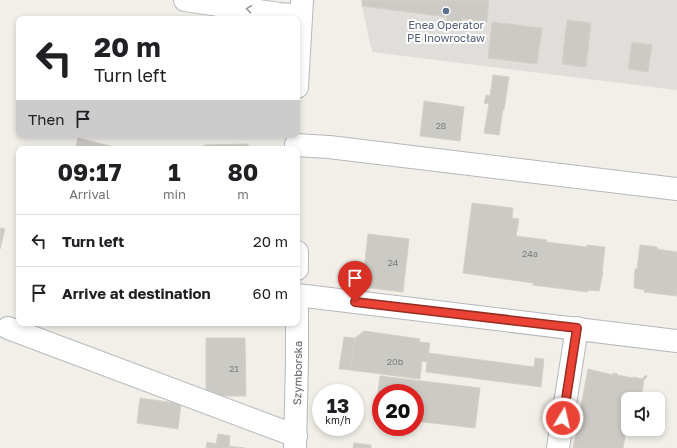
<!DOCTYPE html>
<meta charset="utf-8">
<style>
:root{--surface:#fff;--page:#f2f2f2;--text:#202124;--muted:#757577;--line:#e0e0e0}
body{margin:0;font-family:"Golos Text",sans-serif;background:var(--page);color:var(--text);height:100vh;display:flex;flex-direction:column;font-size:15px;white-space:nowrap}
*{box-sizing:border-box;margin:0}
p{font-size:13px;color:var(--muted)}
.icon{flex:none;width:22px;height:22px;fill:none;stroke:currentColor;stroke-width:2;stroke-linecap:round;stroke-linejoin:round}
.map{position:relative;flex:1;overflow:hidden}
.details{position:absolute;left:16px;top:146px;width:284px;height:180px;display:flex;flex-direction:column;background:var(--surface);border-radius:8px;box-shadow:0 2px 6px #0003}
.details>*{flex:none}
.hud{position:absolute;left:16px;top:16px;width:284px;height:122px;border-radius:8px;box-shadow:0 2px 6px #0003;background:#fff;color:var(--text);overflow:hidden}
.buttons{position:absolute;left:621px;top:392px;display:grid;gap:8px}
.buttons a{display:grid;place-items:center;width:44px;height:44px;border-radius:8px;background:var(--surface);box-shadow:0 2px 6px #0003;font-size:20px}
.speed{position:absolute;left:312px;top:384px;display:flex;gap:8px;font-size:20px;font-weight:700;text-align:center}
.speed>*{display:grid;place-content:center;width:52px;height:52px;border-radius:50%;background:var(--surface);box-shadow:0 2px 6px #0003;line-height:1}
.speed small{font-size:10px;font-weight:400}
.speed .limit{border:6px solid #d22;background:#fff;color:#111}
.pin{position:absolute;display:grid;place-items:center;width:34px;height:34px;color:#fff;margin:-41px -17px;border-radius:50% 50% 50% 0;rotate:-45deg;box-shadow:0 0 4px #0007}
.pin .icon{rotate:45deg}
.me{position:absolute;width:44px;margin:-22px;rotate:9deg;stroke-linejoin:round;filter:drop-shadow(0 0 3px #0008)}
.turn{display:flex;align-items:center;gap:14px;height:84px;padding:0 12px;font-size:18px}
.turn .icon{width:52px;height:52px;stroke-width:2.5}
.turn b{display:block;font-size:28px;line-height:34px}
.then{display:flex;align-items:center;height:38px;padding:0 12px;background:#0003;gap:8px;font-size:15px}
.eta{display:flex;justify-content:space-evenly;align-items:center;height:68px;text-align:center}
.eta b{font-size:24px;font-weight:700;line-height:28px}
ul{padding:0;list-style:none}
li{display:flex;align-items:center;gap:12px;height:52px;padding:0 12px;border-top:1px solid var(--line)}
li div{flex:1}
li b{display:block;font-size:15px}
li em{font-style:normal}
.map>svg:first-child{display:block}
.industrial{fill:#e0deda}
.building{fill:#cccac5;stroke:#d6d1c6}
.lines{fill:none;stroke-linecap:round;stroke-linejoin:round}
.minor-casing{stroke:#b5b8bc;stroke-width:24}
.minor{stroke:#fff;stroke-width:22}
.oneway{stroke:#979a9d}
.route-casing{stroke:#982c22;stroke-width:10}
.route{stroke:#ea4335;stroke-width:7}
.service-dot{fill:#5c6f8a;stroke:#fff;stroke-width:1.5}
.labels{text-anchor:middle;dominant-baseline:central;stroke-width:4;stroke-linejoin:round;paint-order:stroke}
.number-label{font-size:9px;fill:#7a7d7f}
.service-label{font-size:11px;fill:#4e5e75;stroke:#fff}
.street-label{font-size:11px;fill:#5f6368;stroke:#fff}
</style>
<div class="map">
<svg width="677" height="448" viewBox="0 0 677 448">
<rect width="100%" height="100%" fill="#f1efe8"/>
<!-- industrial -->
<path class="industrial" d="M 362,0 L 677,0 L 677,90 L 372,52 L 362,6 Z"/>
<!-- building -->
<path class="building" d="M 362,0 L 489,0 L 487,22 L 462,19 L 461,26 L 446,25 L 447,17 L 362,6 Z
M 567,20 L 591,23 L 586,67 L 562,64 Z
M 492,22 L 542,28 L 537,64 L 488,58 Z
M 632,42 L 652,45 L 648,72 L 628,69 Z
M 493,75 L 509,77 L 504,110 L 503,109 L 499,135 L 484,133 L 489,104 L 484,103 L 486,95 L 490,96 Z
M 424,101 L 464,107 L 460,141 L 420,136 Z
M 78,138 L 122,149 L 75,149 Z
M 248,144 L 248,149 L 204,149 L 204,145 Z
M 472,203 L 513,208 L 512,218 L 519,219 L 516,236 L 547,240 L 546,242 L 587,247 L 587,245 L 605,247 L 602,272 L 603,272 L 599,291 L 588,290 L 588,292 L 533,285 L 533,283 L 463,273 Z
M 0,228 L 5,229 L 0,249 Z
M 368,234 L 409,239 L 403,292 L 362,287 Z
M 640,245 L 657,247 L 657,249 L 677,252 L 677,296 L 644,292 L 645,290 L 634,288 L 635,269 L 637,269 Z
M 364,331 L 420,339 L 419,342 L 430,343 L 427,362 L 422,361 L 420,379 L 350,370 L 355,338 Z
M 344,337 L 355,338 L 350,370 L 339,369 Z
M 206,338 L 245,338 L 246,396 L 206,396 Z
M 428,353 L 534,367 L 535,358 L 544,359 L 541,387 L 426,372 Z
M 588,369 L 613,375 L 613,373 L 618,374 L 617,375 L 633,378 L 633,377 L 642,379 L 646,375 L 647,377 L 644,380 L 641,399 L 628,399 L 628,419 L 623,448 L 573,448 Z
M 380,376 L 480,388 L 475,428 L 415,421 L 415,393 L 381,393 L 381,417 L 375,416 Z
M 140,398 L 181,404 L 178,429 L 137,423 Z
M 218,434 L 230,436 L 229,446 L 245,448 L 206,448 L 207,442 L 216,444 Z
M 354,443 L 371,445 L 371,448 L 353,448 Z"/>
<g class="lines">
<!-- minor casing -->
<g class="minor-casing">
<g id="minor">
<path d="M 185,0 L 279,14 L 301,16"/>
<path d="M 297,87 L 302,0"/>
<path d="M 296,145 L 329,147 L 677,189"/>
<path d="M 297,252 L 297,269"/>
<path d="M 297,295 L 677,341"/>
<path d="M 8,328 L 296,436"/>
<path id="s1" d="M 295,448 L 297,361 L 297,298"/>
<path d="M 558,448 L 577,328"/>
</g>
</g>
<!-- minor -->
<use href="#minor" class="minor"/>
</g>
<!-- one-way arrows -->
<defs><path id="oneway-chevron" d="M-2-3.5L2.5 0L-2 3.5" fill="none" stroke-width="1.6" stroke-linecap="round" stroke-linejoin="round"/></defs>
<use class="oneway" href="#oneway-chevron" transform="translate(249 9) rotate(-172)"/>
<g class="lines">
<!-- route casing -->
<g class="route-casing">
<path id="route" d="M 355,302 L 577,328 L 563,418"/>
</g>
<!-- route -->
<use href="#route" class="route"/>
</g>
<!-- markers -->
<circle class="service-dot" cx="446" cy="11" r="4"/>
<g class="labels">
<!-- number labels -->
<g class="number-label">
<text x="441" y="125">28</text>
<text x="530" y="253">24a</text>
<text x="393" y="262">24</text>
<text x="395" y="361">20b</text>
<text x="234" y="368">21</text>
</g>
<!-- service labels -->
<g class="service-label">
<text x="446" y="24">Enea Operator<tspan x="446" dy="13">PE Inowrocław</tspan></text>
</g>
<!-- street labels -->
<g class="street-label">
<text stroke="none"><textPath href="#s1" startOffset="75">Szymborska</textPath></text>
</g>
</g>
</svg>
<div class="buttons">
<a><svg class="icon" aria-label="sound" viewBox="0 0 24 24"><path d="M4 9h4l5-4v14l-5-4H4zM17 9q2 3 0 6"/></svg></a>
</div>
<div class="speed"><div>13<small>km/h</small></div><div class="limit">20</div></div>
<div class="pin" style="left:355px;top:302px;background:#d93025"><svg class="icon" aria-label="arrive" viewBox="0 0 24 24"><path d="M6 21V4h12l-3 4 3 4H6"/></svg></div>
<svg class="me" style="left:563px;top:418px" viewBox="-20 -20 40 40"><circle r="17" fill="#ea4335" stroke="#fff" stroke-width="3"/><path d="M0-11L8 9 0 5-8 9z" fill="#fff"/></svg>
<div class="hud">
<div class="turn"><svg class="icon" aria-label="left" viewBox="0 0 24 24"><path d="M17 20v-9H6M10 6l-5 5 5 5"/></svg><div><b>20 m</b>Turn left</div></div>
<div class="then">Then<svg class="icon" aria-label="arrive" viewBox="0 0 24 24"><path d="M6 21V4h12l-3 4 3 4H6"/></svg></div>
</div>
<section class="details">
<div class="eta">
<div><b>09:17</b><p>Arrival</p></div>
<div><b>1</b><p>min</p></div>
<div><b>80</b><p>m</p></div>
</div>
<ul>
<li><svg class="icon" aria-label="left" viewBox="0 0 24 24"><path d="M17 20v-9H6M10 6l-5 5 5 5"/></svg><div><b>Turn left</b></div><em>20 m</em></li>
<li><svg class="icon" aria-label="arrive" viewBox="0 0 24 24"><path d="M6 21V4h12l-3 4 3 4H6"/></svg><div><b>Arrive at destination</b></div><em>60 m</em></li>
</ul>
</section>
</div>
